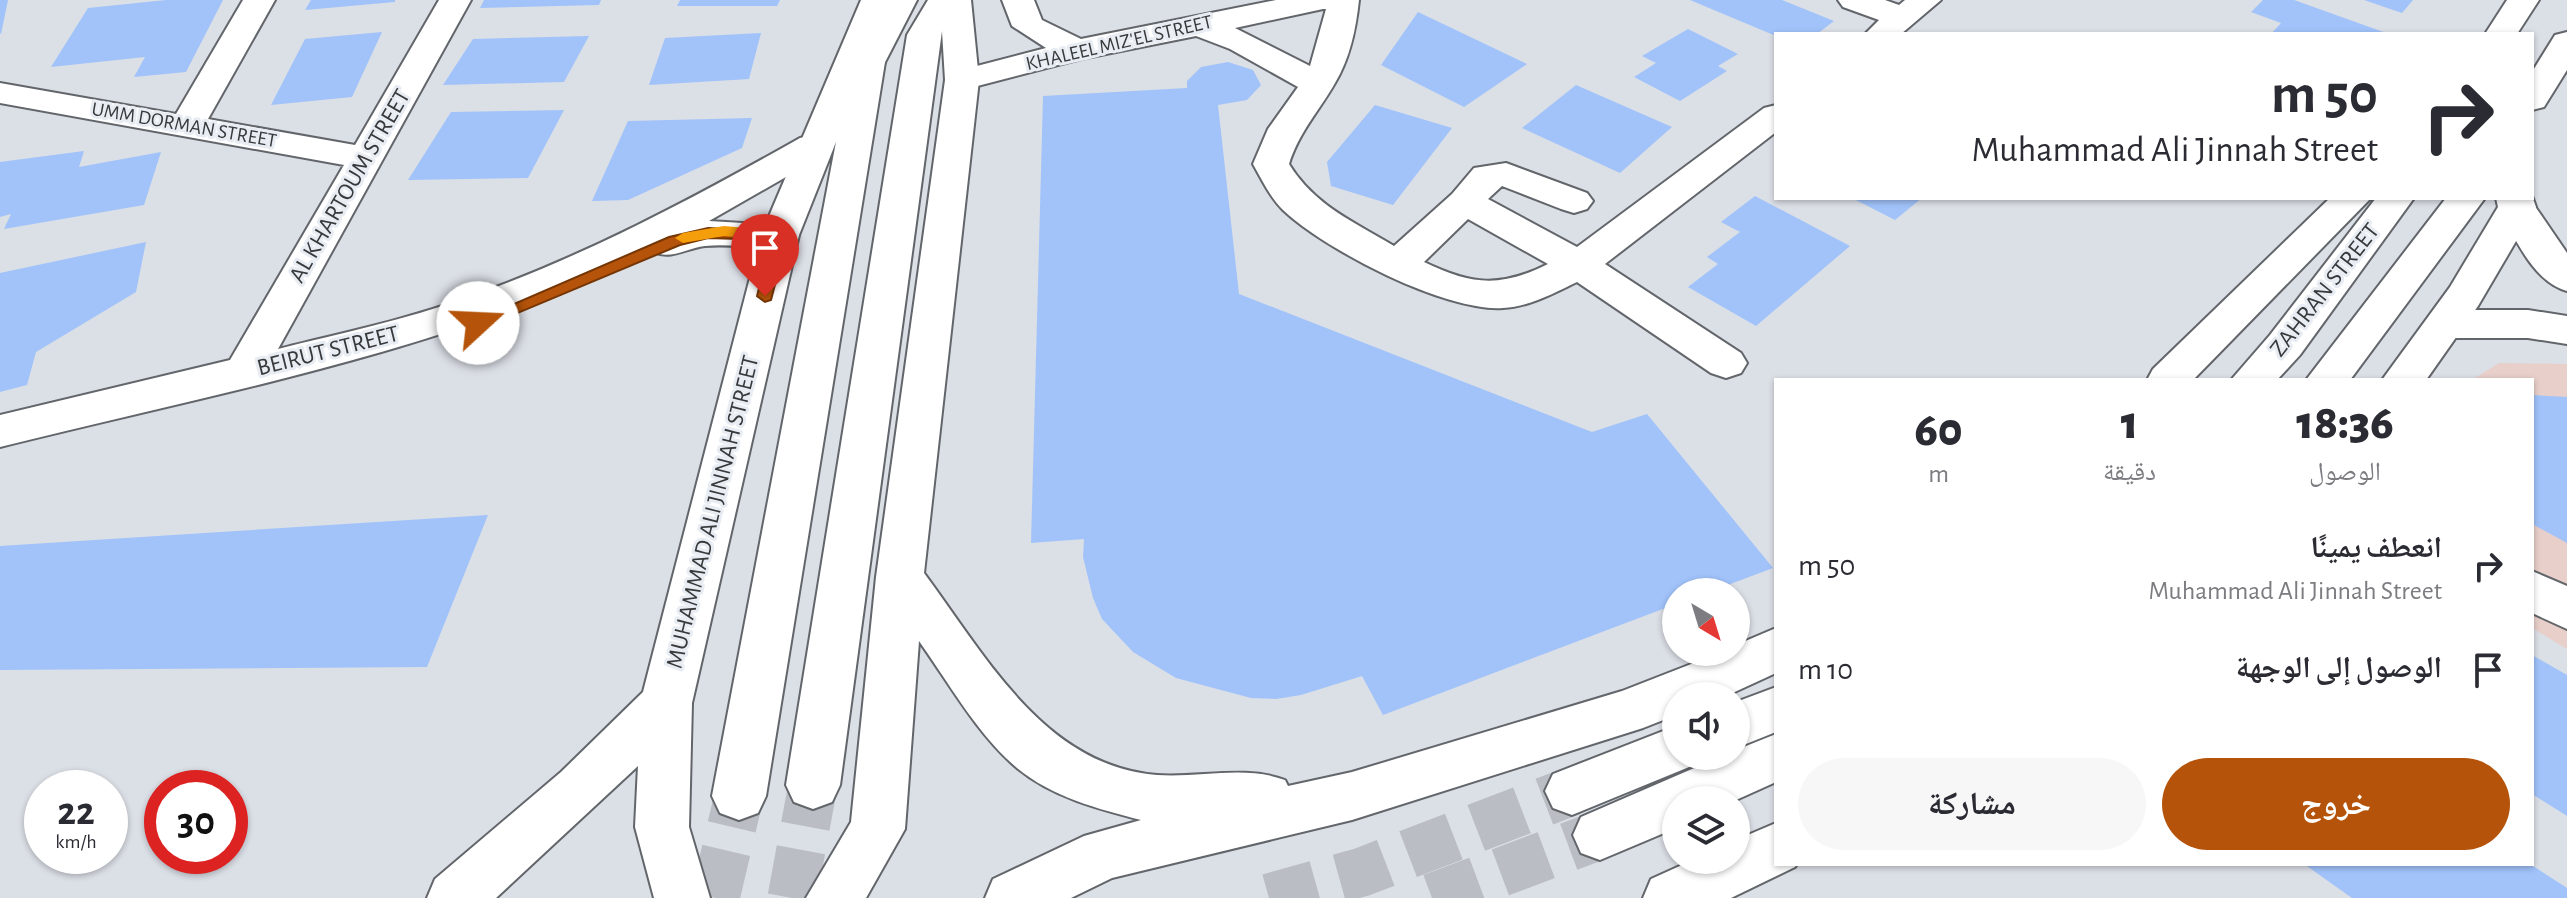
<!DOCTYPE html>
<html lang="ar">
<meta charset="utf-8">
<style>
:root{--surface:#fff;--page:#f7f7f7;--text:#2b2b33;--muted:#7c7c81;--accent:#b45309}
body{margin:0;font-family:"Alegreya Sans","Noto Naskh Arabic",sans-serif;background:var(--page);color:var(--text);direction:rtl;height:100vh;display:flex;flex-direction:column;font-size:30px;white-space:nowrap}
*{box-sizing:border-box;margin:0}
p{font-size:26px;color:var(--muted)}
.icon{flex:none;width:44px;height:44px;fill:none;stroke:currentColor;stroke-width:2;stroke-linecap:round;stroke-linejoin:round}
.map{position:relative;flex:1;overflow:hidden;direction:ltr}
.sheet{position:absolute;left:1774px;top:378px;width:760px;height:488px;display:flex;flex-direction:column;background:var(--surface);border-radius:0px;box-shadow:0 2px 6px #0004;direction:rtl}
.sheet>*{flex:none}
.hud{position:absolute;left:1774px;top:32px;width:760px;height:168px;border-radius:0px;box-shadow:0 2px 6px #0004;direction:rtl;background:#fff;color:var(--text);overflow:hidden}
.needle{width:52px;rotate:142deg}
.controls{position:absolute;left:1662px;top:578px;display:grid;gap:16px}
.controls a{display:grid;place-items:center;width:88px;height:88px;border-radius:50%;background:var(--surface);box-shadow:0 2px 6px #0004;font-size:40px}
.speed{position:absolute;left:24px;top:770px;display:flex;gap:16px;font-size:40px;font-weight:700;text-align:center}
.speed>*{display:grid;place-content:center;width:104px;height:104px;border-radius:50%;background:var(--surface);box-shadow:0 2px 6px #0004;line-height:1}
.speed small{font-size:20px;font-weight:400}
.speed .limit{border:12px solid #d22;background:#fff;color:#111}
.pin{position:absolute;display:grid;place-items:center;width:68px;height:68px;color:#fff;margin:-82px -34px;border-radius:50% 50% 50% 0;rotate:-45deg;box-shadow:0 0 8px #0007}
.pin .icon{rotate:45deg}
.me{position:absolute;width:88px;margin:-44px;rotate:70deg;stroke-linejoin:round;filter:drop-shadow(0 0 6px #0008)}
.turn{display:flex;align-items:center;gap:28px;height:168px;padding:0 24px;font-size:36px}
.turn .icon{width:104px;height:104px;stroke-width:2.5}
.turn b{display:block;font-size:56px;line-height:68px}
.eta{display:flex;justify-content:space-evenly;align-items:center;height:136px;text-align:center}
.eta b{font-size:48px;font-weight:800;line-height:56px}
.primary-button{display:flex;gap:16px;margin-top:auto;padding:16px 24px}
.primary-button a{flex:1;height:92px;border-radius:48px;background:var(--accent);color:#fff;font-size:32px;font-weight:800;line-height:92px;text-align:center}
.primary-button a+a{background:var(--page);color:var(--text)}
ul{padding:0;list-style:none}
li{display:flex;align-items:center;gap:24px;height:104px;padding:0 24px}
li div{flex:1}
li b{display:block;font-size:30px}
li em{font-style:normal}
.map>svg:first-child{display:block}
.commercial{fill:#e8cfca}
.building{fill:#a1c3fa}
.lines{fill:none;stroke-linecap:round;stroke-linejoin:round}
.major-tunnel{stroke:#babec4;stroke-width:49;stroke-dasharray:49 24;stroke-linecap:butt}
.minor-casing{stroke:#62666b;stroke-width:4}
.major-casing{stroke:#62666b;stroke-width:4}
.minor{fill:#fff;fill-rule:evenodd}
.major{fill:#fff;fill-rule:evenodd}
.route{fill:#b45309;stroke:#753606;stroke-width:2}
.slow{fill:#f59e0b}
.labels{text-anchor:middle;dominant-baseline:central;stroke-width:6;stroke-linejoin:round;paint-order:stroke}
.far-street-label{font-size:20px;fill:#37393b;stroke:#e8ecf3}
.street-label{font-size:24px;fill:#37393b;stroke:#e8ecf3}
</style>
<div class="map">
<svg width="2567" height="898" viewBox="0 0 2567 898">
<rect width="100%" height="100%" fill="#dbdfe6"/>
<!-- commercial -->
<path class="commercial" d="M 2499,363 L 2567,364 L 2567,649 L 2532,628 L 2532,380 L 2472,380 Z"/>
<!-- building -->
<path class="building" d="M 0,0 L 8,0 L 1,34 L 0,33 Z
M 166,0 L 223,0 L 186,72 L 134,77 L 145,57 L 51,67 L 88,8 Z
M 311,0 L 395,0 L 395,2 L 305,10 Z
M 484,0 L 601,0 L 599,5 L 480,8 Z
M 680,0 L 780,0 L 777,6 L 677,6 Z
M 1690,0 L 1782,0 L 1834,21 L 1817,34 L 1776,36 Z
M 2263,0 L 2294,0 L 2389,34 L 2271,34 L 2281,23 L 2251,12 Z
M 2364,0 L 2413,0 L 2402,13 Z
M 1418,12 L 1527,64 L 1464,107 L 1381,65 Z
M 1688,29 L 1738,54 L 1718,66 L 1727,71 L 1680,101 L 1634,77 L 1656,63 L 1642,56 Z
M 382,32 L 352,97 L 271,105 L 305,39 Z
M 761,33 L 749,79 L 649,85 L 665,38 Z
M 589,36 L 564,82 L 443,85 L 473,39 Z
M 1228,62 L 1253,70 L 1261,85 L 1247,100 L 1218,105 L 1239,294 L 1592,432 L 1647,414 L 1773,568 L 1709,592 L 1676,592 L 1676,604 L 1383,715 L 1362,676 L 1301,695 L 1276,699 L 1251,698 L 1176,678 L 1133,652 L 1102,619 L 1093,598 L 1083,557 L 1084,539 L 1031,543 L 1043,96 L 1187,88 L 1187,81 L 1201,67 Z
M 1576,85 L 1672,127 L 1620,173 L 1522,128 Z
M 1375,105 L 1452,128 L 1393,205 L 1331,186 L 1327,162 Z
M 564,110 L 528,178 L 408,180 L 451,112 Z
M 752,118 L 742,148 L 628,200 L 592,201 L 628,121 Z
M 84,151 L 79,167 L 161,152 L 144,205 L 4,229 L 11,214 L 0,217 L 0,162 Z
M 1755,196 L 1850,246 L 1756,326 L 1688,287 L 1718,264 L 1707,257 L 1740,232 L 1721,222 Z
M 1852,198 L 1922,198 L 1895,220 Z
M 146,242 L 136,292 L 36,352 L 27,385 L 0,392 L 0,273 Z
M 2532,395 L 2567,397 L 2567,543 L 2532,524 Z
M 488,515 L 427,667 L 0,670 L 0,546 Z
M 2532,655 L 2567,675 L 2567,816 L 2532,794 Z
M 2304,864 L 2530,864 L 2567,888 L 2567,898 L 2352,898 Z"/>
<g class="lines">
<!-- major-tunnel -->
<path class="major-tunnel" d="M 715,898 L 739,796
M 792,898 L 813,785
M 1269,898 L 1362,872 L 1572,791
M 1432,898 L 1600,835"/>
<!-- minor casing -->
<g class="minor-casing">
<path id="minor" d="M 243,0 L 275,0 L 208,119 L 355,145 L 439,0 L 471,0 L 278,349 C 341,333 405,320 466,298 C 583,257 692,199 800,138 L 813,135 L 826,138 L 831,146 L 826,154 L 709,221 L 793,226 L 799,235 L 793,244 C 765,251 734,243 705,246 C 686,248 668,262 651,250 C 447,352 219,392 0,447 L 0,415 L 230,360 L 344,165 L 0,103 L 0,83 L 176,114 Z
M 885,0 L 917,0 L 880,72 L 868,75 L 856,72 L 851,65 Z
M 1002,0 L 1034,0 L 1042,20 L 1081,39 L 1276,0 L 1359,0 C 1356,29 1350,58 1335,83 C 1319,111 1299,132 1289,164 C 1314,205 1354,222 1394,246 L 1452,194 L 1474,168 L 1506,163 L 1587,193 L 1593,201 L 1587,209 L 1574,213 L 1561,209 L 1502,186 L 1488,199 L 1577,247 L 1764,108 L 1776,105 L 1776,132 L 1605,264 L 1741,353 L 1747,363 L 1741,373 L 1726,378 L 1711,373 L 1577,282 C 1554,293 1529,307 1503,308 C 1445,312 1324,249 1283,210 C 1270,197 1262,180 1253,164 L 1268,129 L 1298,87 L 1230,49 L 1196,36 L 1081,59 L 962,90 L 950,87 L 945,80 L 950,73 L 1046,48 L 1012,26 ZM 1323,9 L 1326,9 L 1310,66 L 1235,28 ZM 1468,219 L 1548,264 C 1500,288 1472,285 1424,262 Z
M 1838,0 L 1885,0 L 1899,5 L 1905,0 L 1941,0 L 1901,34 L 1865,34 L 1879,20 L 1843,7 Z
M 2504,199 L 2530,199 L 2567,253 L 2567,291 C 2533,282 2514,236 2498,207 Z
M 2448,310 L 2528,310 L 2567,316 L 2567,344 L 2528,338 L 2448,338 L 2434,334 L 2428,324 L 2434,314 Z
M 2532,571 L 2567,586 L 2567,629 L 2532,613 Z"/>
</g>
<!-- major casing -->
<g class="major-casing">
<path id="major" d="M 861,0 L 893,0 L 872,53 L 880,55 L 885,62 L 766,796 L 758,813 L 739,820 L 720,813 L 712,796 L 836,142 L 799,235 L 692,703 L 689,827 L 710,898 L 654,898 L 635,827 L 638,766 L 496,898 L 427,898 L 435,879 L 561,772 L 643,692 L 761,235 Z
M 928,0 L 971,0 L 979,80 L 924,573 C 985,655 1044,766 1157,775 C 1200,778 1245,765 1285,780 L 1288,786 L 1352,772 L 1622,691 L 1722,652 L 1736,652 L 1736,645 L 1776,628 L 1776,673 L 1726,696 L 1676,696 L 1676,715 L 1643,728 L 1352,820 L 1112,878 L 1071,898 L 985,898 L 993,879 L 1084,836 L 1141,820 C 1098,809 1052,797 1017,768 C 977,734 949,683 919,641 L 905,829 L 866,898 L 806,898 L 851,822 L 876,577 L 945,80 L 942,31 L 840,785 L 832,802 L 813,809 L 794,802 L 786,785 L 907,35 Z
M 2507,0 L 2539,0 L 2517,34 L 2485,34 Z
M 2567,32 L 2567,70 L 2544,107 L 2532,110 L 2532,72 L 2555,35 Z
M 2532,196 L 2536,207 L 2478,306 L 2426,380 L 2382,380 L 2450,287 L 2498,207 L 2496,198 Z
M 2330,198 L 2371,198 L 2193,380 L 2147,380 L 2153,369 Z
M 2376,198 L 2414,198 L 2300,355 L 2277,380 L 2231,380 L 2270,335 Z
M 2446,198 L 2485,198 L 2350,380 L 2306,380 Z
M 1776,687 L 1776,732 L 1736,748 L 1736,702 Z
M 1676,726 L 1676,756 L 1699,756 L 1694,765 L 1572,815 L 1553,808 L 1545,791 L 1553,774 Z
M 1776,734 L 1776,782 L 1736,800 L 1676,800 L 1676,828 L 1600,860 L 1581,853 L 1573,835 L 1581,817 L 1722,756 L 1736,756 L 1736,750 Z
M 1776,823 L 1776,864 L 1797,864 L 1795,867 L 1731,898 L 1643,898 L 1651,879 L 1693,860 L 1736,860 L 1736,840 Z"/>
</g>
<!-- minor -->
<use href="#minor" class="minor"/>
<!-- major -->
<use href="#major" class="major"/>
</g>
<!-- route -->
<path class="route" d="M 708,228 L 785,232 L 788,235 L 771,300 L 765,302 L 757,296 L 771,240 L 708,238 L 680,245 L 484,327 L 478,329 L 470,323 L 669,237 Z"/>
<!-- slow -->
<path class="slow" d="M 724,226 L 758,229 L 766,234 L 758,239 L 724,236 L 683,243 L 675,238 L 683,233 Z"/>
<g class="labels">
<!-- far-street labels -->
<g class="far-street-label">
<text transform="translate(1119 43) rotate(-13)">KHALEEL MIZ'EL STREET</text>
<text transform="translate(184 125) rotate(10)">UMM DORMAN STREET</text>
</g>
<!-- street labels -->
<g class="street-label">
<text transform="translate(350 186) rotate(-60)">AL KHARTOUM STREET</text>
<text transform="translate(2325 290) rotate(-52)">ZAHRAN STREET</text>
<text transform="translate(328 351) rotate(-14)">BEIRUT STREET</text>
<text transform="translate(713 512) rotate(-76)">MUHAMMAD ALI JINNAH STREET</text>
</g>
</g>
</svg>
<div class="controls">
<a><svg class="needle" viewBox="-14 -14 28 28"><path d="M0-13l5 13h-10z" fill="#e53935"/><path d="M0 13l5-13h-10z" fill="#7c7c81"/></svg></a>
<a><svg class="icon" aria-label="sound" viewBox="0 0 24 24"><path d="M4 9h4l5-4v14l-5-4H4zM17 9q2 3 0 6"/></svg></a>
<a><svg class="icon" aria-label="layers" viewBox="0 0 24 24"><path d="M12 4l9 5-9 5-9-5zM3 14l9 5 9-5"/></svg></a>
</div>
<div class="speed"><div>22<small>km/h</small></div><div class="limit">30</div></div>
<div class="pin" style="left:765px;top:296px;background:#d93025"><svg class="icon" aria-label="arrive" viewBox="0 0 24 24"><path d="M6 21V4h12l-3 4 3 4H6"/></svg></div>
<svg class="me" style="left:478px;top:323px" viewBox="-20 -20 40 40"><circle r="19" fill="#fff"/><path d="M0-13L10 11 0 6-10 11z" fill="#b45309"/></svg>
<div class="hud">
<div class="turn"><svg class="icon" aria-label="right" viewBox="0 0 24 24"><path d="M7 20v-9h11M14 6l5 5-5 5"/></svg><div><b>50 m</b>Muhammad Ali Jinnah Street</div></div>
</div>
<section class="sheet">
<div class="eta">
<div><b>18:36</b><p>الوصول</p></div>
<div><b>1</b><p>دقيقة</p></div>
<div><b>60</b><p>m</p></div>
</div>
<ul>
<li><svg class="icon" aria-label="right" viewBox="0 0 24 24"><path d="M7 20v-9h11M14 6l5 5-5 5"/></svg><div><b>انعطف يمينًا</b><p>Muhammad Ali Jinnah Street</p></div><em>50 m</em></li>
<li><svg class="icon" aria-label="arrive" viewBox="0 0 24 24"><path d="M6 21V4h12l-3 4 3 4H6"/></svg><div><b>الوصول إلى الوجهة</b></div><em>10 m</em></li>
</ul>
<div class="primary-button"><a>خروج</a><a>مشاركة</a></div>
</section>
</div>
